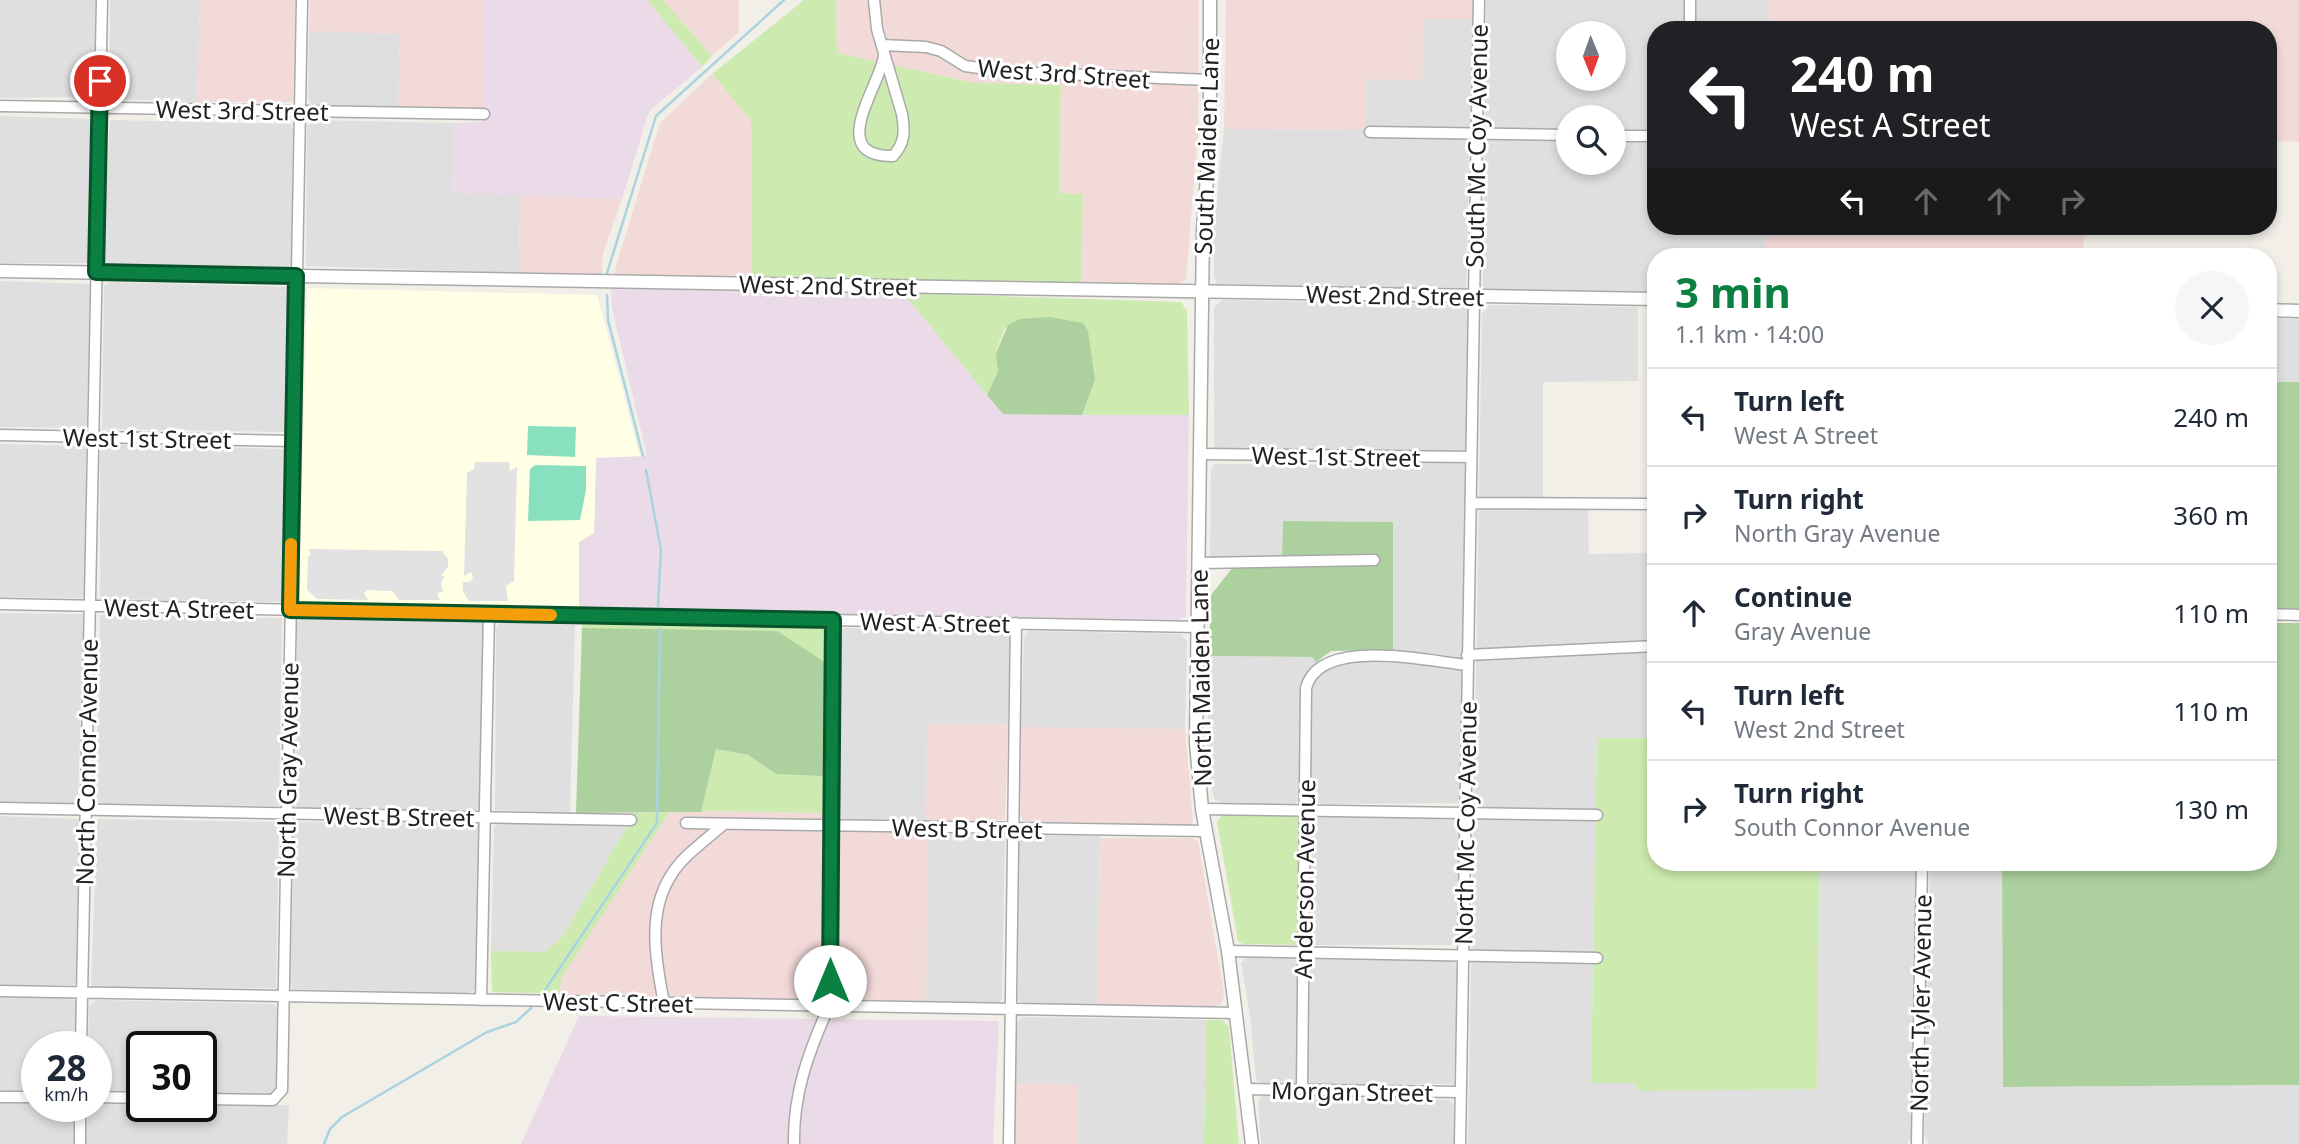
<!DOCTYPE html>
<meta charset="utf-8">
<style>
:root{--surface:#fff;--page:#f6f6f7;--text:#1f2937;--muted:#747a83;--line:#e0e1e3;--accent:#0b8043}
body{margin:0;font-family:"Noto Sans",sans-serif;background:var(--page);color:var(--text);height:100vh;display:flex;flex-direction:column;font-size:26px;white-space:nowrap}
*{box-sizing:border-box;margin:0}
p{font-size:23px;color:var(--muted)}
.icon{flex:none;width:38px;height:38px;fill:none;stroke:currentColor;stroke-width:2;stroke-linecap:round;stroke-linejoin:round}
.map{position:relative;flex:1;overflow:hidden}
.side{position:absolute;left:1647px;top:248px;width:630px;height:623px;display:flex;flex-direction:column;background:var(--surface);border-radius:28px;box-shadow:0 4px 10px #0003}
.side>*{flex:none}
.top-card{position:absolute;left:1647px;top:21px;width:630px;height:214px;border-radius:28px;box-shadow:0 4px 10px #0003;background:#202124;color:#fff;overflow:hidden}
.needle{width:46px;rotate:179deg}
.buttons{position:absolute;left:1556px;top:21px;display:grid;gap:14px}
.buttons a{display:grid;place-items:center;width:70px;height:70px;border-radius:50%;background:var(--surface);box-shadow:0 4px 10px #0003;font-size:35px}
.speed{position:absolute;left:21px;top:1031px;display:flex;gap:14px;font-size:35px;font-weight:700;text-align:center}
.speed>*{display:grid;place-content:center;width:91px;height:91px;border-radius:50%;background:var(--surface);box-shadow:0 4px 10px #0003;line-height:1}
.speed small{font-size:18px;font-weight:400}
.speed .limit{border:4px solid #111;border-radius:10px;background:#fff;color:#111}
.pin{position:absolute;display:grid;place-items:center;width:60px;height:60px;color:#fff;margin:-30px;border:4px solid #fff;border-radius:50%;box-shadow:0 2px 7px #0007}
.me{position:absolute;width:77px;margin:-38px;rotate:0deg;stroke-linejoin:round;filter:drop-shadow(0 0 5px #0008)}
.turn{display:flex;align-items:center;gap:24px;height:147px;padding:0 28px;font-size:32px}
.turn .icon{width:91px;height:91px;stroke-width:2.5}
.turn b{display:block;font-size:49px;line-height:60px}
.lanes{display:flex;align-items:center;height:66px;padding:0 28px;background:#0003;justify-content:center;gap:35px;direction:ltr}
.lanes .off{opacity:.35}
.round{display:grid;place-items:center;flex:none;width:74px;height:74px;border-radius:37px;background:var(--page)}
.summary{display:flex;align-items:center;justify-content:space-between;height:119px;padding:0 28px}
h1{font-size:42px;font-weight:700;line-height:52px;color:var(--accent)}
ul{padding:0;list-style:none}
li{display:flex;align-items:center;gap:21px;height:98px;padding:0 28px;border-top:2px solid var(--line)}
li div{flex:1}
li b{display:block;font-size:26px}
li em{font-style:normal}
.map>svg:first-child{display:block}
.residential{fill:#e0dfdf;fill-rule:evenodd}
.commercial{fill:#f2dad9}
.industrial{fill:#ebdbe8}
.education{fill:#ffffe5}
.grass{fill:#cdebb0}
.forest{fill:#add19e}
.pitch{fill:#88e0be}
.parking{fill:#e2e2e2}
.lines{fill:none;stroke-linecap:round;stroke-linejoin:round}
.stream{stroke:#aad3df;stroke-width:2.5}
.minor-casing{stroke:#a9a9a9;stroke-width:13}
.tertiary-casing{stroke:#a9a9a9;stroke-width:15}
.minor{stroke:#fff;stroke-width:10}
.tertiary{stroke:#fff;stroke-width:12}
.route-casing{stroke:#07532c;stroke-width:18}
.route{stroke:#0b8043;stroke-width:12}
.slow{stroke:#f59e0b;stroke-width:12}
.labels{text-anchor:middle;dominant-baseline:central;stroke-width:6;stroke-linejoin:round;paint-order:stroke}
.street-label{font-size:24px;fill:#222;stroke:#fff}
</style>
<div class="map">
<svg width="2299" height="1144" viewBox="0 0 2299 1144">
<rect width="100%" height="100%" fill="#f2efe9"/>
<!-- residential -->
<path class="residential" d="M 0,0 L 96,0 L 93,97 L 0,98 Z
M 110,0 L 200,0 L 197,102 L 110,99 Z
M 1486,0 L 1769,0 L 1768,30 L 1656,30 L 1656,226 L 1766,226 L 1765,257 L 1656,257 L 1655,294 L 1486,289 L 1483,286 ZM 1568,33 L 1614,33 L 1614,79 L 1568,79 ZM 1568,117 L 1614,117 L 1614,163 L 1568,163 Z
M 1423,19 L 1473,19 L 1466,289 L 1217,284 L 1214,276 L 1214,226 L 1224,129 L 1364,130 L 1366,79 L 1422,80 Z
M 309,31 L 400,34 L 398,108 L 311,105 L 308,99 Z
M 0,116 L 93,119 L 90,263 L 0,263 Z
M 110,120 L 291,124 L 293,129 L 291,265 L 286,268 L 106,264 L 103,257 Z
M 312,120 L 453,123 L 453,193 L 520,195 L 519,273 L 306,266 L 307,127 Z
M 0,281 L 90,284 L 87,424 L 84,428 L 0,427 Z
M 110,282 L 290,287 L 287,432 L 102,429 L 104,286 Z
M 1222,300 L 1466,305 L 1469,309 L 1466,453 L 1214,450 L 1214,308 Z
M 1490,305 L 1638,307 L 1638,381 L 1543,382 L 1543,507 L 1588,508 L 1589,554 L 1655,553 L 1655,738 L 1597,738 L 1591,1083 L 1636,1083 L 1637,1090 L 1816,1089 L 1819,863 L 1916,863 L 1911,1138 L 1907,1144 L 1468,1144 L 1482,313 Z
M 2268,319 L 2299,319 L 2299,382 L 2268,382 Z
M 0,444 L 86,446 L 85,595 L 82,598 L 0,597 Z
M 107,444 L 284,449 L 287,454 L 283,602 L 100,599 L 100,452 Z
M 1384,459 L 1466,460 L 1464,656 L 1461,660 L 1393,650 L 1393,522 L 1283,521 L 1282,559 L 1210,557 L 1211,470 L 1215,464 L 1382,465 Z
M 0,613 L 82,614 L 84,617 L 78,804 L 0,802 Z
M 100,615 L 282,618 L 279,806 L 96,804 Z
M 303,617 L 483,621 L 485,624 L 481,805 L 477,810 L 296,808 L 297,622 Z
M 501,621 L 575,622 L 570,813 L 495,810 L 496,628 Z
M 844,628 L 1006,631 L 1010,636 L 1008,724 L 927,724 L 926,820 L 843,819 L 838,815 L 839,634 Z
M 1029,631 L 1181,634 L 1187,641 L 1185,729 L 1021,727 L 1024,637 Z
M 1209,656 L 1312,657 L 1316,662 L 1309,669 L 1300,691 L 1299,799 L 1296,804 L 1223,804 L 1214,799 L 1207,761 Z
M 1375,659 L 1462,668 L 1461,803 L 1309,804 L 1312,682 L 1327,664 Z
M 1313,815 L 1460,819 L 1456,945 L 1308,945 L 1309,819 Z
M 0,816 L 79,819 L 77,981 L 74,985 L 0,985 Z
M 97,819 L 279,822 L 276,988 L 96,987 L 91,985 Z
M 499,821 L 628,825 L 563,936 L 545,952 L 491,951 L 494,827 Z
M 300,822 L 472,823 L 479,826 L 476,990 L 466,993 L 293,989 L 290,982 L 294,828 Z
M 928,833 L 998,834 L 1005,838 L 1002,997 L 1000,1002 L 926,1002 Z
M 1024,835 L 1100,836 L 1097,1005 L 1022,1003 L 1018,1000 L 1019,842 Z
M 1930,863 L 2002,863 L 2003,1087 L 2299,1085 L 2299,1144 L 1929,1144 L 1924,1135 Z
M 1247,957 L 1299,958 L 1297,1084 L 1262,1084 L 1256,1080 L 1250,1015 L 1241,963 Z
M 1307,958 L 1454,961 L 1458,969 L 1454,1084 L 1306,1084 Z
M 0,997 L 72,998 L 76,1002 L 76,1046 L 37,1046 L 37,1092 L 0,1092 Z
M 96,1000 L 274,1004 L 278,1008 L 278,1089 L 271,1095 L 201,1094 L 201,1046 L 142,1046 L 142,1092 L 96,1092 L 96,1046 L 88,1046 L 89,1006 Z
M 1022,1017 L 1206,1020 L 1204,1144 L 1078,1144 L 1078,1084 L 1015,1083 L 1015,1024 Z
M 1262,1096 L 1449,1100 L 1455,1106 L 1455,1144 L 1261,1144 L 1258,1101 Z
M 0,1101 L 37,1102 L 37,1106 L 77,1106 L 78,1144 L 0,1144 Z
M 96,1103 L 142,1103 L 142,1106 L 289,1105 L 287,1144 L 85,1144 L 86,1109 L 96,1106 Z"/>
<!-- commercial -->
<path class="commercial" d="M 200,0 L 296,0 L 293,102 L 197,102 Z
M 310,0 L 484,0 L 484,110 L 398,108 L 400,34 L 309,31 Z
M 663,0 L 739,0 L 739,32 L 712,56 Z
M 836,0 L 1199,0 L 1198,132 L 1186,280 L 1178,284 L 1081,283 L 1083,194 L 1059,194 L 1061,85 L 975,83 L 837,53 Z
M 1226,0 L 1473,0 L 1473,19 L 1423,19 L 1422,80 L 1366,79 L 1365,130 L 1224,129 Z
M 1769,0 L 2299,0 L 2299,142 L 2268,141 L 2268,30 L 1768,30 Z
M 712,74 L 751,120 L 752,279 L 613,276 L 660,123 Z
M 520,195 L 622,199 L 603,253 L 602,275 L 519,273 Z
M 1751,226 L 2084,226 L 2083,257 L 1765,257 L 1766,227 Z
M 927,724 L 1008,724 L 1005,820 L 926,820 Z
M 1021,727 L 1185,729 L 1193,822 L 1188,825 L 1023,821 L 1020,814 Z
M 701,811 L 825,813 L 822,997 L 815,1000 L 560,994 L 561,979 L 669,813 Z
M 843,831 L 928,833 L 926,1002 L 837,998 L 837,837 Z
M 1100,838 L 1191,838 L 1198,841 L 1224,993 L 1222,1004 L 1213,1007 L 1097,1005 Z
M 1015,1083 L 1078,1084 L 1078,1144 L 1015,1144 Z"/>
<!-- industrial -->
<path class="industrial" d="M 484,0 L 647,0 L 702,67 L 649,111 L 622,199 L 452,193 L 453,123 L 483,122 Z
M 611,289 L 903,293 L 1003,414 L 1189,415 L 1186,616 L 1179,620 L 579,609 L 579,542 L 594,533 L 596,458 L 647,456 L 612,308 Z
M 579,1016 L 999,1021 L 993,1144 L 521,1144 Z"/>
<!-- education -->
<path class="education" d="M 307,288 L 597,295 L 640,456 L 596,458 L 594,533 L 579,542 L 579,609 L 299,604 Z"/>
<!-- grass -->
<path class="grass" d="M 647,0 L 663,0 L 712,56 L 702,67 Z
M 804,0 L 836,0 L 837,53 L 975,83 L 1061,85 L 1059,193 L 1083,194 L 1081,283 L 752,279 L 751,120 L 712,74 Z
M 903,293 L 1181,302 L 1187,311 L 1189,415 L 1082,415 L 1095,380 L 1020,319 L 1004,329 L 996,352 L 998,372 L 987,395 Z
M 582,622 L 827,629 L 825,813 L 701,811 L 716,749 L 748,755 L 776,774 L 582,628 Z
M 1597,738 L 1655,738 L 1656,863 L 1819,863 L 1817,1089 L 1637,1091 L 1636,1083 L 1591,1083 Z
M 632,813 L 669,813 L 561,979 L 560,994 L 492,992 L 491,951 L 545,952 L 563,936 L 628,825 Z
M 1224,813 L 1296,815 L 1300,818 L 1300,945 L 1243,944 L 1238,941 L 1217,822 Z
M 1206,1020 L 1222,1020 L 1229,1027 L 1239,1144 L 1204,1144 Z"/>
<!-- forest -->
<path class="forest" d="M 1050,317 L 1083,323 L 1088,331 L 1095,380 L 1082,415 L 1003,414 L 987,395 L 998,372 L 996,353 L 1008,325 L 1020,319 Z
M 2268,382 L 2299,382 L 2299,611 L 2268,610 Z
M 1283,521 L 1393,522 L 1393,650 L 1331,651 L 1316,662 L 1312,657 L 1209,656 L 1211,595 L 1233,567 L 1282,559 Z
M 2268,623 L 2299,623 L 2299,1085 L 2003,1087 L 2002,863 L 2268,863 Z
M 582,628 L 777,631 L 826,663 L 824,776 L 776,774 L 748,755 L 716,749 L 701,812 L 576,813 Z"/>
<!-- pitch -->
<path class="pitch" d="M 528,426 L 576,427 L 575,457 L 527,455 Z
M 535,465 L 586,466 L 586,490 L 580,520 L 528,521 L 530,469 Z"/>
<!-- parking -->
<path class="parking" d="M 475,462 L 509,462 L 510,471 L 517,467 L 514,581 L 506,586 L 508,601 L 469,601 L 463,592 L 463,582 L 470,582 L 473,578 L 471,572 L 464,576 L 467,473 L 474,469 Z
M 308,549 L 442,551 L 448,559 L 448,567 L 441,576 L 445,576 L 441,583 L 443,592 L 437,593 L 440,600 L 399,600 L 392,591 L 367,590 L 364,593 L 368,600 L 317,599 L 307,590 L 308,557 L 311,555 Z"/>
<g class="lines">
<!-- stream -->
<path class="stream" d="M 607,273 L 656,116 L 784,0
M 607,295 L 608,320 L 643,456
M 646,470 L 661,550 L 658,606
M 543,993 L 657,823 L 660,629
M 324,1144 L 330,1129 L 342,1117 L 487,1032 L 516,1022 L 531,1008"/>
<!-- minor casing -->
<g class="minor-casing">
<path id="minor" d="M 874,0 L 877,29 L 902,114 C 905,131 905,143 893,156 C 824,157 882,83 884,55
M 1690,30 L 1690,0
M 882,45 L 926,47 L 941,51 L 965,66 L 1009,72 L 1210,80
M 0,106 L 484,114
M 1370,132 L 1568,135
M 1614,136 L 1656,136
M 0,435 L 294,441
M 1200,454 L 1471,457
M 1471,503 L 1656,504
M 1199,563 L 1374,560
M 0,604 L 1198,627
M 2268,614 L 2299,615
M 1467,655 L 1656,646
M 0,808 L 631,820
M 1202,809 L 1597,815
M 686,823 L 1206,831
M 1228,951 L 1597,958
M 0,991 L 1236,1013
M 481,1000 L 489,613
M 664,1003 C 656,963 647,914 670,877 C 682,856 706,840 724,824
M 81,1046 L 102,0
M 1245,1089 L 1460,1092
M 1302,1090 L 1306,688 C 1319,636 1427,661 1467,665
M 0,1097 L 37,1097
M 96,1097 L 142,1098
M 201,1099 L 273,1100 L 282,1090 L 302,0
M 80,1106 L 80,1144
M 794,1144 C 793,1093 809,1051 829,1006 L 833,620
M 1009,1144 L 1016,623
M 1460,1144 L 1479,0
M 1917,1144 L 1922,863"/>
</g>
<!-- tertiary casing -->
<g class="tertiary-casing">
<path id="tertiary" d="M 1210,0 L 1210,135 L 1203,231 L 1196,743 L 1202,809 L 1228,951 L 1252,1144
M 0,271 L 1656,299
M 2268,310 L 2299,311"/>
</g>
<!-- minor -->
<use href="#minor" class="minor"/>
<!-- tertiary -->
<use href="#tertiary" class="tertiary"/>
</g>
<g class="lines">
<!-- route casing -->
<g class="route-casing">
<path id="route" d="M 100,81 L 96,272 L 296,276 L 290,610 L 833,620 L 830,981"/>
</g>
<!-- route -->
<use href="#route" class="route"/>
<!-- slow -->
<path class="slow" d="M 291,544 L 290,610 L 551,615"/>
</g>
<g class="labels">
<!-- street labels -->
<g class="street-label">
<text transform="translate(1064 73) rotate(4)">West 3rd Street</text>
<text transform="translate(242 110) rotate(1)">West 3rd Street</text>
<text transform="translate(1206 146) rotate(-88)">South Maiden Lane</text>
<text transform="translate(1476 146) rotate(-89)">South Mc Coy Avenue</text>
<text transform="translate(828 285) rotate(1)">West 2nd Street</text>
<text transform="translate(1395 295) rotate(1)">West 2nd Street</text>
<text transform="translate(147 438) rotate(1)">West 1st Street</text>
<text transform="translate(1336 456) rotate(1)">West 1st Street</text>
<text transform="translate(179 608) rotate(1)">West A Street</text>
<text transform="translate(935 622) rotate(1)">West A Street</text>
<text transform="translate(1200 678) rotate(-91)">North Maiden Lane</text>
<text transform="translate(86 762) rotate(-89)">North Connor Avenue</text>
<text transform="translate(287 770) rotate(-89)">North Gray Avenue</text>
<text transform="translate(399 816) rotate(1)">West B Street</text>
<text transform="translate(1465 823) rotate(-89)">North Mc Coy Avenue</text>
<text transform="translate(967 828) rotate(1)">West B Street</text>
<text transform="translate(1304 879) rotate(-89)">Anderson Avenue</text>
<text transform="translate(618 1002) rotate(1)">West C Street</text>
<text transform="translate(1920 1003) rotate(-89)">North Tyler Avenue</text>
<text transform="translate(1352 1091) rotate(1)">Morgan Street</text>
</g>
</g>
</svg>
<div class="buttons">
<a><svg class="needle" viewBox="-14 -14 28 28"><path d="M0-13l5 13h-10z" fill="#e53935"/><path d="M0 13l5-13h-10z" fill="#747a83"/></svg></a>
<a><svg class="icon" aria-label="search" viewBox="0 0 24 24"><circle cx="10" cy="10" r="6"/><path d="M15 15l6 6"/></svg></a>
</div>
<div class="speed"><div>28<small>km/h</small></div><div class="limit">30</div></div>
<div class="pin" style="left:100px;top:81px;background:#d93025"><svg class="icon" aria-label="arrive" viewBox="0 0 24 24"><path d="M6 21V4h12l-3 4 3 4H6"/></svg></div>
<svg class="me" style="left:830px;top:981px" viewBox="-20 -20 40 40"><circle r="19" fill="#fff"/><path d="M0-13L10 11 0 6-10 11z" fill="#0b8043"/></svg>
<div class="top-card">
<div class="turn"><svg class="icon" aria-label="left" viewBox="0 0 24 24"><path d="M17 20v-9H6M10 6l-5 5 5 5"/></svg><div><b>240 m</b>West A Street</div></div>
<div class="lanes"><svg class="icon" aria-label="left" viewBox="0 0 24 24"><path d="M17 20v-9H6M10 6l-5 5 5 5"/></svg><svg class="icon off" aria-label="ahead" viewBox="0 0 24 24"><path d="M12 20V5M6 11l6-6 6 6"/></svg><svg class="icon off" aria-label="ahead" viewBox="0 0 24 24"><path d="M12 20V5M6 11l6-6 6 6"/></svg><svg class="icon off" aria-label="right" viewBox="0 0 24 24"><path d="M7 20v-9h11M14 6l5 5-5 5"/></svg></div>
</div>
<section class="side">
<div class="summary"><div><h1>3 min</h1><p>1.1 km · 14:00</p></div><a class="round"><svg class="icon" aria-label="close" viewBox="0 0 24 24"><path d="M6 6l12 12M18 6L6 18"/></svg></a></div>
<ul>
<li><svg class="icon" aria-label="left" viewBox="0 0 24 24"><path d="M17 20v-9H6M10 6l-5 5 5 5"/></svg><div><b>Turn left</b><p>West A Street</p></div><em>240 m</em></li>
<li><svg class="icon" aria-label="right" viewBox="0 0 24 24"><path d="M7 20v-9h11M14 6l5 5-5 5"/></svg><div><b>Turn right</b><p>North Gray Avenue</p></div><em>360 m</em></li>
<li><svg class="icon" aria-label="ahead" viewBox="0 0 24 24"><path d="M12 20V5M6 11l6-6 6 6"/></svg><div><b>Continue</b><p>Gray Avenue</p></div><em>110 m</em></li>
<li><svg class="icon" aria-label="left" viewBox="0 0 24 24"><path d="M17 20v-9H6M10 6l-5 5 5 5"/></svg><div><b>Turn left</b><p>West 2nd Street</p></div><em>110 m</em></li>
<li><svg class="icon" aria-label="right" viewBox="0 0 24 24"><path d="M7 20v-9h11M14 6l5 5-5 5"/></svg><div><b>Turn right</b><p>South Connor Avenue</p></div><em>130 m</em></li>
</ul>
</section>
</div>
